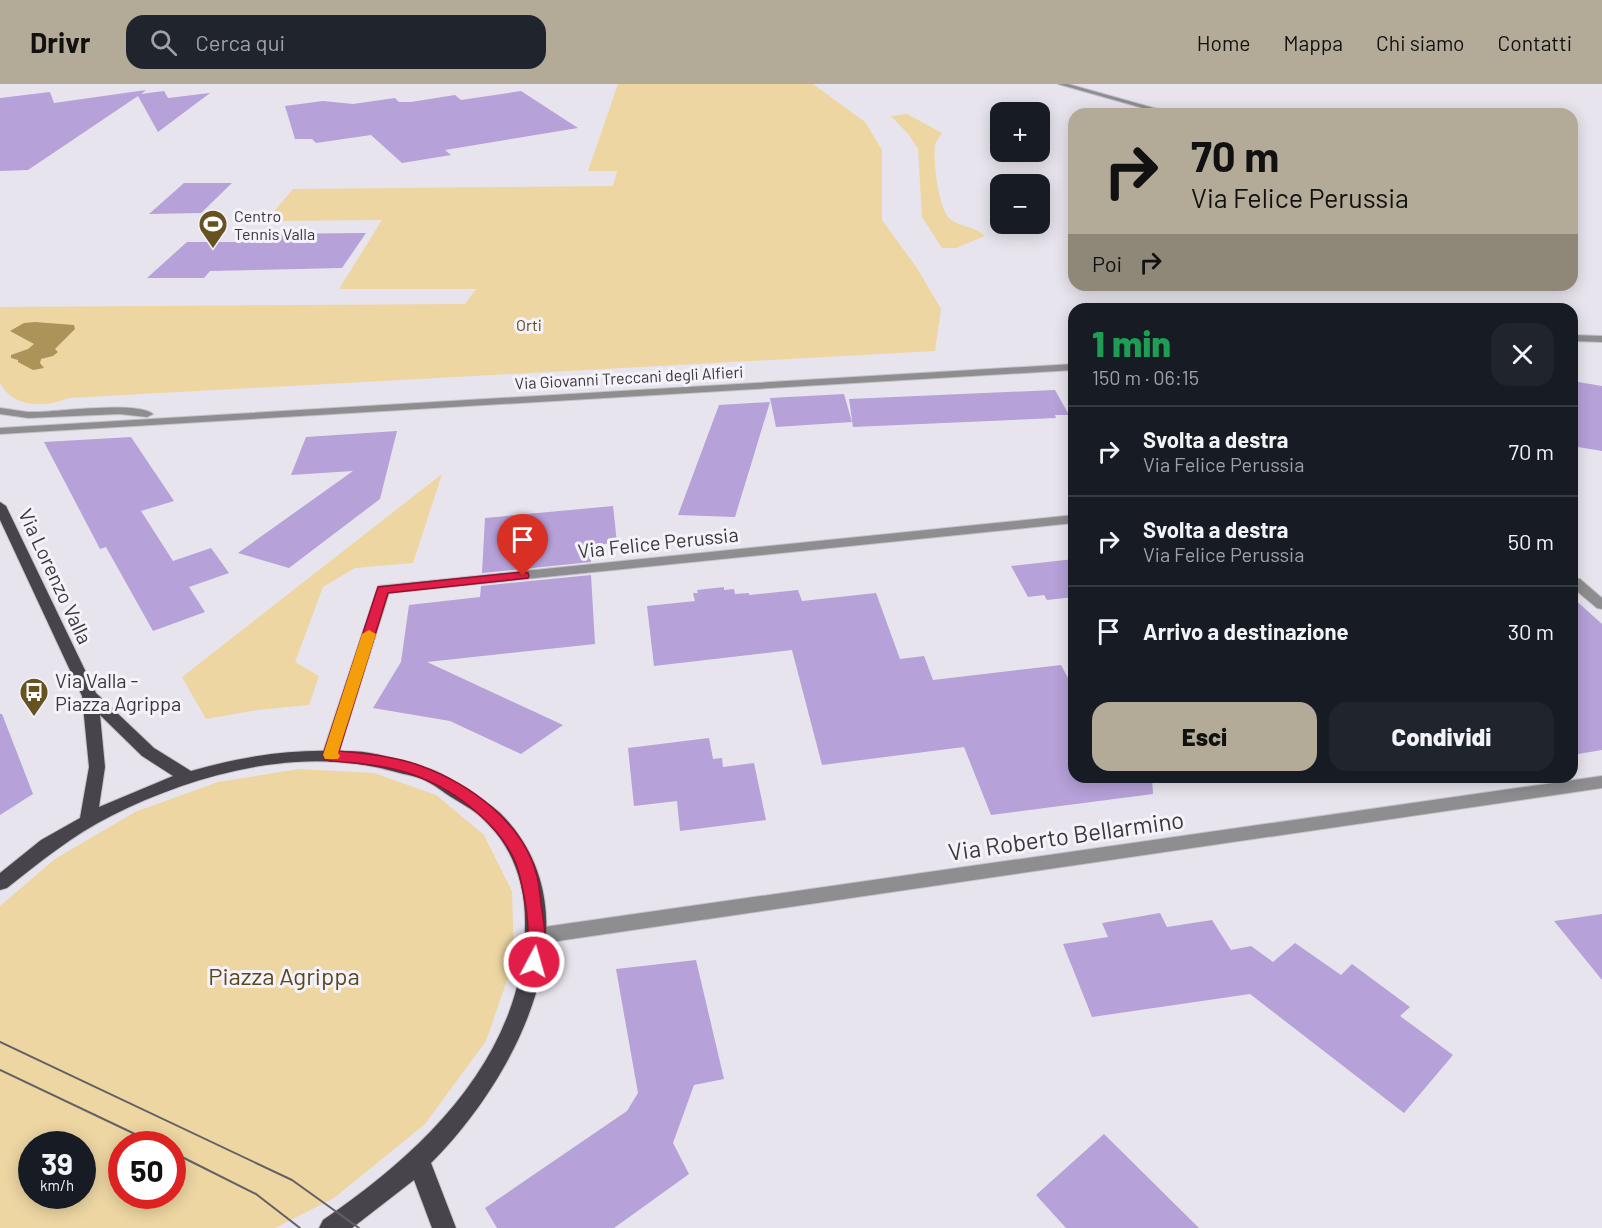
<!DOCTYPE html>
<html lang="it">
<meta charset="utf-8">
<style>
:root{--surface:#171b24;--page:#20242c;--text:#f1f3f6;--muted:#9ea1a6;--line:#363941;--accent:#b3ab97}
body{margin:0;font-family:Barlow,sans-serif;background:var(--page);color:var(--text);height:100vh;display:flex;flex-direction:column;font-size:22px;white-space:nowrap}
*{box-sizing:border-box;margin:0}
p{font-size:20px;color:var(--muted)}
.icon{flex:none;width:33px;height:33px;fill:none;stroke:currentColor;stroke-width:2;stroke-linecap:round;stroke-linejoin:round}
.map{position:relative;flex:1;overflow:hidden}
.drawer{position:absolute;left:1068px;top:219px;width:510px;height:480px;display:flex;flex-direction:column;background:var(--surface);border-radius:18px;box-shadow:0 3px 15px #0003}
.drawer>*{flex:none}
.guide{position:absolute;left:1068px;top:24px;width:510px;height:183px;border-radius:18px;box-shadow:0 3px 15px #0003;background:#b3ab97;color:#111;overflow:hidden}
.controls{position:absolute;left:990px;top:18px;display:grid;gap:12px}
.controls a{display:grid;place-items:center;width:60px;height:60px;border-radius:12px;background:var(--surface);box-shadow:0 3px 15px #0003;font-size:30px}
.speed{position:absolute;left:18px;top:1047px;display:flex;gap:12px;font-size:30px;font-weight:700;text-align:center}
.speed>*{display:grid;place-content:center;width:78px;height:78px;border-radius:50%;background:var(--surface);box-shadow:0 3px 15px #0003;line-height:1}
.speed small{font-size:15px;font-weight:400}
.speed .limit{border:9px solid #d22;background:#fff;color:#111}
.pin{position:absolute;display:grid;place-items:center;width:51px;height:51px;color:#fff;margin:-62px -26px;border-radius:50% 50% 50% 0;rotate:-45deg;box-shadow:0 0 6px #0007}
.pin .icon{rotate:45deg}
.me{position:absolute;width:66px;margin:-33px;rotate:6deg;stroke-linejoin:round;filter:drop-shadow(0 0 4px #0008)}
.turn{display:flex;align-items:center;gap:21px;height:126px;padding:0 24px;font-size:27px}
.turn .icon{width:78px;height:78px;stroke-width:2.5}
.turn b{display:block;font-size:42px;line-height:51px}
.then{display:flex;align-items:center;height:57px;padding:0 24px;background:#0003;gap:12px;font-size:22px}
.round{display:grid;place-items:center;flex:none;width:63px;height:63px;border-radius:18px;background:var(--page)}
.headline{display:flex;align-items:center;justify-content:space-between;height:102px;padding:0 24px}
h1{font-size:36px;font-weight:800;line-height:45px;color:#1e9e55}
.action{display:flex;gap:12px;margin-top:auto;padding:12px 24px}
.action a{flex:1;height:69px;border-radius:18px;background:var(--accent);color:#111;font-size:24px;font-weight:800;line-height:69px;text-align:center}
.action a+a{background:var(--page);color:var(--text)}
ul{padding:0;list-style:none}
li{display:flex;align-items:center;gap:18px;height:90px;padding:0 24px;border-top:2px solid var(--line)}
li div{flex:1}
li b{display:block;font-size:22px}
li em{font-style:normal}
header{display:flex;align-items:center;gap:36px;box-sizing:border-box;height:84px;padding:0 30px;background:var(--accent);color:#111}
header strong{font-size:28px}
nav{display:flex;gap:33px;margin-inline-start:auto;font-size:21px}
.search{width:420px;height:54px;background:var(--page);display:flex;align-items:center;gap:15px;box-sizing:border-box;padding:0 21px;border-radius:18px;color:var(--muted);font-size:22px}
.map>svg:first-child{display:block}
.green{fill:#edd6a2;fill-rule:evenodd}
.water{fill:#ab935a}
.building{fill:#b6a1d8}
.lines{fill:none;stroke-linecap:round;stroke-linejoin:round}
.minor-casing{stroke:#c4c2c9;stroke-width:2}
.major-casing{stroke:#c4c2c9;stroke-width:2}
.minor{fill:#8e8d90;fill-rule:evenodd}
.major{fill:#47454b;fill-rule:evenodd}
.tram{stroke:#626165;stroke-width:2}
.route{fill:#e11d48;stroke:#92132f;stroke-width:1.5}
.slow{fill:#f59e0b}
.labels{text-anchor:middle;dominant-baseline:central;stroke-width:6;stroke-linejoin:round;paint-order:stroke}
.far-poi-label{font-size:16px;fill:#39383b;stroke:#f5f2fa;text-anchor:start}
.far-park-label{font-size:16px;fill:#5b481c;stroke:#f5f2fa}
.far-street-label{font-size:16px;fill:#39383b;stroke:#f5f2fa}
.street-label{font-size:20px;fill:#39383b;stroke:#f5f2fa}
.poi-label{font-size:20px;fill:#39383b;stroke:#f5f2fa;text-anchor:start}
.near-street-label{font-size:24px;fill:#39383b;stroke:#f5f2fa}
.near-park-label{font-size:24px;fill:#5b481c;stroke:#f5f2fa}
</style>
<header>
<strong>Drivr</strong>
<div class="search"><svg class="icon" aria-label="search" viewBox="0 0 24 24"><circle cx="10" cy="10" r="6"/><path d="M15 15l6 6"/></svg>Cerca qui</div>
<nav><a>Home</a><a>Mappa</a><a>Chi siamo</a><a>Contatti</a></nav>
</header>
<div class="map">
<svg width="1602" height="1144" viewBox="0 0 1602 1144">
<rect width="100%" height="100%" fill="#e7e4ed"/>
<!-- green -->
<path class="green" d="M 618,0 L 813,0 L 865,38 L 882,66 L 882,136 L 917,184 L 941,225 L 935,267 L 69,314 C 45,324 13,324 0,299 L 0,223 L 465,220 L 476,205 L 339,205 L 382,136 L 266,137 L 293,105 L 613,102 L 617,87 L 588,87 Z
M 907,30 L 942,49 C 940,52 936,57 935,61 C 933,77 938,122 949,134 C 958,143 973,141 985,152 L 956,164 L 942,164 L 922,133 L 918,65 L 909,51 L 891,32 Z
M 442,390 L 413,479 L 355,484 L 323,503 L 295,578 L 319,592 L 309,621 L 258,626 L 206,635 L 182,593 Z
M 299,685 L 374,689 L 436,711 L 484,751 L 512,807 L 514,876 L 486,957 L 425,1040 L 334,1114 L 275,1144 L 0,1144 L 0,822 L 55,775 L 135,728 L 218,698 ZM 82,1060 L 82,1112 L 32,1112 L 32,1060 ZM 172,1060 L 172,1112 L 122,1112 L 122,1060 Z"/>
<!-- water -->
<path class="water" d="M 35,238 L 74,241 L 75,245 L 55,265 L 58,268 L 53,272 L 41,275 L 40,279 L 44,284 L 33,286 L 18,278 L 18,276 L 11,274 L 11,271 L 28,265 L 34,260 L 10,247 L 24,239 Z"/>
<!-- building -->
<path class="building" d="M 146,6 L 141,10 L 164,7 L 168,14 L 210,9 L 158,48 L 138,12 L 28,86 L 0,87 L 0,14 L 50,8 L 54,19 Z
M 521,7 L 578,44 L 445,66 L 451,71 L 402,79 L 371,51 L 316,59 L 312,55 L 295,55 L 285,22 L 323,17 L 353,20 L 395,14 L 399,18 L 411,18 L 455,11 L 461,16 Z
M 184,99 L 232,99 L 201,129 L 149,130 Z
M 366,149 L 342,184 L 210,187 L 204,194 L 147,194 L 187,158 L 256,158 L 263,150 Z
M 1572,297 L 1602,302 L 1602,367 L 1572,362 Z
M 1055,306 L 1069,331 L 1055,331 L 1056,334 L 853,343 L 849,315 Z
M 844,310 L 852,338 L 776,343 L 770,314 Z
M 770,318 L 735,433 L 678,431 L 719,321 Z
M 397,347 L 380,415 L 289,484 L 238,469 L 353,387 L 291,391 L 306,353 Z
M 131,353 L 174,417 L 141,427 L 173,477 L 211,464 L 229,489 L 189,503 L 205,528 L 153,547 L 106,463 L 100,465 L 44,358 Z
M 613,422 L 617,459 L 590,461 L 591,478 L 482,489 L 485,434 Z
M 1074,475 L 1074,513 L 1047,516 L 1044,511 L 1028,513 L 1011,482 Z
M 591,491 L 595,560 L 427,578 L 563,641 L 521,670 L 450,637 L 373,624 L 401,578 L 409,521 L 480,513 L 481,502 Z
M 724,503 L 724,506 L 734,505 L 735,510 L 749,509 L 749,511 L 798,506 L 802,517 L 876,509 L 900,575 L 924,572 L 933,596 L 1061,581 L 1074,605 L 1074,693 L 1152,693 L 1153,710 L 991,731 L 964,663 L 822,681 L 792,566 L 654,582 L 647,522 L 695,517 L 693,509 L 698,509 L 697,506 Z
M 1572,513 L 1602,540 L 1602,666 L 1572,671 Z
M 0,630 L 2,630 L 33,710 L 0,731 Z
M 709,654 L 713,675 L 722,674 L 723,683 L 754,679 L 766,736 L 680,747 L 677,717 L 634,722 L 628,664 Z
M 1160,829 L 1167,843 L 1212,836 L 1231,866 L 1251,862 L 1273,878 L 1295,859 L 1341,891 L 1352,880 L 1410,923 L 1400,932 L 1453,971 L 1404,1029 L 1250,910 L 1092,933 L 1063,860 L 1108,853 L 1102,839 Z
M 1602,830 L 1602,896 L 1554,837 Z
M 696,876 L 724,995 L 694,1001 L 673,1059 L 689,1090 L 614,1144 L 497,1144 L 485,1124 L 627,1027 L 638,1009 L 616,885 Z
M 1104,1050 L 1199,1144 L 1066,1144 L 1036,1111 Z"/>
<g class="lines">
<!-- minor casing -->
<g class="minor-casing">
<path id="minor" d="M 1058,0 L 1068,0 L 1175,30 L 1164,30 Z
M 1572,251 L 1602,252 L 1602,258 L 1572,257 Z
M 1074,280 L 1074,286 L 0,350 L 0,344 Z
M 0,324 C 9,325 19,327 28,328 C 53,329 136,316 153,330 L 147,333 L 119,330 L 28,334 L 0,330 Z
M 1074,431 L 1074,439 L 389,509 L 338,671 L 336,675 L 324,675 L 322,671 L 378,502 Z
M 1575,494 L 1580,495 L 1602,514 L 1602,525 L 1597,524 L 1572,503 L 1572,495 Z
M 1602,692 L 1602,704 L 537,860 L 530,858 L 527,852 L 530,846 L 537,844 Z"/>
</g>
<!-- major casing -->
<g class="major-casing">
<path id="major" d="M 0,418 L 6,422 L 96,609 L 154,664 L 191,687 C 240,673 287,665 338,667 C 348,667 360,667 370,669 C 382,671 393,675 405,678 C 415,681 426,683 435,687 C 445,691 454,698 463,703 C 476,711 489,719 500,729 C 603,831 514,997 431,1079 L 456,1144 L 432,1144 L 414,1096 L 352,1144 L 319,1144 L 323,1136 C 423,1068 524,972 525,842 C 526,805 515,767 488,740 C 478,728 464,721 451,713 C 443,708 435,701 426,697 C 417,692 406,691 396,688 C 302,661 196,689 111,732 C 73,751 40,778 7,804 L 0,806 L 0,789 L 41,756 L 80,734 L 89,683 L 82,612 L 0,436 ZM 100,631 L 142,672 L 173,692 L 99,723 L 105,683 Z"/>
</g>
<!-- minor -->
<use href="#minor" class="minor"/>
<!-- major -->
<use href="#major" class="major"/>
<!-- tram -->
<path class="tram" d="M 0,958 L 292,1096 L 359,1144
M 0,986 L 156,1060
M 172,1068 L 256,1110 L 300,1144"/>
</g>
<!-- route -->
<path class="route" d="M 523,488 L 528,489 L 529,492 L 528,494 L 388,509 L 339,667 C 366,670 395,672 421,682 C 470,700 523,738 537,792 C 539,801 540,811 541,820 C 544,840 549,864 540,883 L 534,886 L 527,883 C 522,872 528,859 528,848 C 528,830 524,810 520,793 C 510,746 455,705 411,690 C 385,681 357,679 330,677 L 325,675 L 323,671 L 378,503 Z"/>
<!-- slow -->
<path class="slow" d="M 369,546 L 376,550 L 338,669 L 340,672 L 338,675 L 325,675 L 323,671 L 362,550 Z"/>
<!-- icons -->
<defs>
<g id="stadium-pin" transform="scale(1.5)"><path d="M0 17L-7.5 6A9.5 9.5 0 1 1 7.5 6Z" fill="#675322" stroke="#f5f2fa"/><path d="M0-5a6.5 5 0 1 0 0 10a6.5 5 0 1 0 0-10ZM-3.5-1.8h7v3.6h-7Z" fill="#fff"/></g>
<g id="bus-pin" transform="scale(1.5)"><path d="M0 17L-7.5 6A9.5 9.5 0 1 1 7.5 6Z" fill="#675322" stroke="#f5f2fa"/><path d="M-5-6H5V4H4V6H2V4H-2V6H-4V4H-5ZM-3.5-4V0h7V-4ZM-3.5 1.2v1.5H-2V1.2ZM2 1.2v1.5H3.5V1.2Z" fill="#fff"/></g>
</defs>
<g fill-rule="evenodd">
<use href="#stadium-pin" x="213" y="140"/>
<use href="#bus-pin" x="34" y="608"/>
</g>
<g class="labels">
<!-- far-poi labels -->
<g class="far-poi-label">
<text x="234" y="131">Centro<tspan x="234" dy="18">Tennis Valla</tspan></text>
</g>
<!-- far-park labels -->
<g class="far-park-label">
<text x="529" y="240">Orti</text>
</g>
<!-- far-street labels -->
<g class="far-street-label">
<text transform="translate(629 293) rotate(-3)">Via Giovanni Treccani degli Alfieri</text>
</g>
<!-- street labels -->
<g class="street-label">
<text transform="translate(658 458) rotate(-6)">Via Felice Perussia</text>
<text transform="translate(56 492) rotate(65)">Via Lorenzo Valla</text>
</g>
<!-- poi labels -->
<g class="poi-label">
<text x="55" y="596">Via Valla -<tspan x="55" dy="23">Piazza Agrippa</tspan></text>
</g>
<!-- near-street labels -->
<g class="near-street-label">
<text transform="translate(1066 751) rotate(-8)">Via Roberto Bellarmino</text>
</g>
<!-- near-park labels -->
<g class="near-park-label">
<text x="284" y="891">Piazza Agrippa</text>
</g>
</g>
</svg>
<div class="controls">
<a>+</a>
<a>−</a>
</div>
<div class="speed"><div>39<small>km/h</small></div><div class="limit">50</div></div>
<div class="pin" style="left:523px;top:492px;background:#d93025"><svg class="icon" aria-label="arrive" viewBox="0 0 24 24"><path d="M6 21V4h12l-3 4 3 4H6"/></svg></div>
<svg class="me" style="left:534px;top:878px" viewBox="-20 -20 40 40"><circle r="17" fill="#e11d48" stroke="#fff" stroke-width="3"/><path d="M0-11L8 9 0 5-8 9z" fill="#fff"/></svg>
<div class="guide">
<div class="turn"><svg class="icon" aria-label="right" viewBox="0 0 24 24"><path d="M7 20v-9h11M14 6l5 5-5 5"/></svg><div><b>70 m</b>Via Felice Perussia</div></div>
<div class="then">Poi<svg class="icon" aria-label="right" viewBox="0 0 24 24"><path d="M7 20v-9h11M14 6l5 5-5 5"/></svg></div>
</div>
<section class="drawer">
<div class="headline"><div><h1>1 min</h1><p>150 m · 06:15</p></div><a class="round"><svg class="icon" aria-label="close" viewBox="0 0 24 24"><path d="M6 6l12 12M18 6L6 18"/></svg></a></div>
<ul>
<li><svg class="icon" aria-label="right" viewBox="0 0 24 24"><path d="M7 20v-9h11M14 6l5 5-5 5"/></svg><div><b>Svolta a destra</b><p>Via Felice Perussia</p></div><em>70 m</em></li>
<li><svg class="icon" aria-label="right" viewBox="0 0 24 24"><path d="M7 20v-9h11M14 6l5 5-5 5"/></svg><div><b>Svolta a destra</b><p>Via Felice Perussia</p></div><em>50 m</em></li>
<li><svg class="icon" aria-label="arrive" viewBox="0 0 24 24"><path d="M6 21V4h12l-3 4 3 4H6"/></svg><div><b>Arrivo a destinazione</b></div><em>30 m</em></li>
</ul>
<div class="action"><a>Esci</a><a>Condividi</a></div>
</section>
</div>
